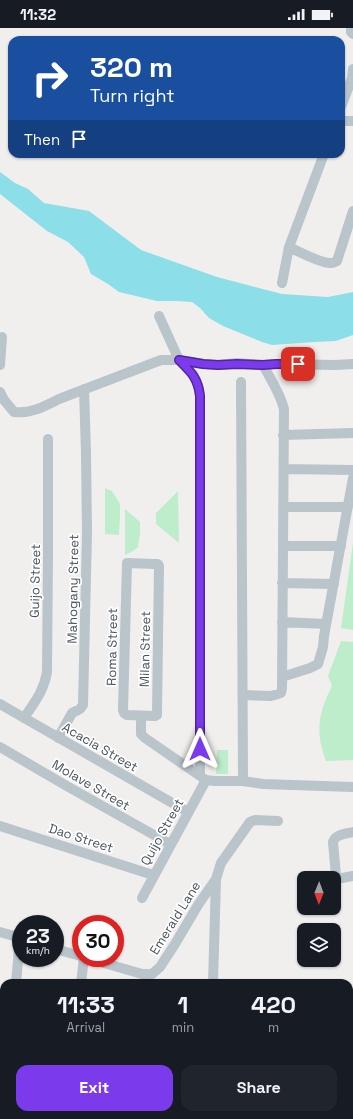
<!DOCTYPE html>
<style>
:root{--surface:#171b24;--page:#20242c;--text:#f1f3f6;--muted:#9ea1a6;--accent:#7c3aed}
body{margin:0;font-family:"Space Grotesk",sans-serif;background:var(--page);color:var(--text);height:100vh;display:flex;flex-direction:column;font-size:15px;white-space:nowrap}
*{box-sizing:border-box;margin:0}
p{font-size:13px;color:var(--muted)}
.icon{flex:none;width:22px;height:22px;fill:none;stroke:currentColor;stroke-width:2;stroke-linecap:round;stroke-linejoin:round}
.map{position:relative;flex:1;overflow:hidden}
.sheet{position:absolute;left:0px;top:951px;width:353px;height:140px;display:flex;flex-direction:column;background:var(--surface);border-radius:12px 12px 0 0;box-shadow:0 1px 3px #0004}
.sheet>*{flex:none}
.top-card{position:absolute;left:8px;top:8px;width:337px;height:122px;border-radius:12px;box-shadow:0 1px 3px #0004;background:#1a4fa0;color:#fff;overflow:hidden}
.needle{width:26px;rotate:181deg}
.tools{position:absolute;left:297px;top:843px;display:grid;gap:8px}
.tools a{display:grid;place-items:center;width:44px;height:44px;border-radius:8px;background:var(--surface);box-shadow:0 1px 3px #0004;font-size:20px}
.speed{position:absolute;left:12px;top:887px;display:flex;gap:8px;font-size:20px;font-weight:700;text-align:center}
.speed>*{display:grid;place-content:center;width:52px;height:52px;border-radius:50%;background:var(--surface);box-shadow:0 1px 3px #0004;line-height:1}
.speed small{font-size:10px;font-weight:400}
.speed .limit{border:6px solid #d22;background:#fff;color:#111}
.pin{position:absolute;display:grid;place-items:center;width:34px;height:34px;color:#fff;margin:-17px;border-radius:8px;box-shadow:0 2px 6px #0006}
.me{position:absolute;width:44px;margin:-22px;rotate:0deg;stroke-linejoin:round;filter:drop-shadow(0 0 3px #0008)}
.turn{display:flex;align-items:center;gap:14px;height:84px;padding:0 16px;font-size:18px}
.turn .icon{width:52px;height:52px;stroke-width:2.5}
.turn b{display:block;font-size:28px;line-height:34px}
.then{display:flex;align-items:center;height:38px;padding:0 16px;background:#0003;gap:8px;font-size:15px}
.eta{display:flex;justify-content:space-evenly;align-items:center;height:68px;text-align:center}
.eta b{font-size:24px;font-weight:700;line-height:28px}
.cta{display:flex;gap:8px;margin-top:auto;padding:8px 16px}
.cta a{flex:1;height:46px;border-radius:12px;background:var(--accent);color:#fff;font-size:16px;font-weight:700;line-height:46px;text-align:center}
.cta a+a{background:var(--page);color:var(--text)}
.status{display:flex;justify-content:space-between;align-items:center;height:28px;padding:0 20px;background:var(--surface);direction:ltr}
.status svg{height:11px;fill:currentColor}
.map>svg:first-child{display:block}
.green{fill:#bdedcb}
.water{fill:#8cdee9}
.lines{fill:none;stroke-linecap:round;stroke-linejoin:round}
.minor{stroke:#bac4cb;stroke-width:10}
.route-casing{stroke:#51269a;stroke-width:10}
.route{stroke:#7c3aed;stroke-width:7}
.labels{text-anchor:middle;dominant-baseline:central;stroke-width:3.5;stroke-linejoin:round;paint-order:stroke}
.street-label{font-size:13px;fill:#47535b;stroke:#fff}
</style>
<div class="status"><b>11:32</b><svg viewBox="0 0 49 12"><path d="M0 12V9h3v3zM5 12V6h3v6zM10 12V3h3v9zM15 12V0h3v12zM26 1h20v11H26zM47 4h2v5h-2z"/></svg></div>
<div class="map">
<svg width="353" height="1091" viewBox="0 0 353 1091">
<rect width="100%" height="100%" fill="#f1eeee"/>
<!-- green -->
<path class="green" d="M 105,460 L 112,463 L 120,476 L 120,490 L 119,507 L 105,506 Z
M 178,463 L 179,515 L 156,496 L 156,485 Z
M 125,481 L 140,494 L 140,505 L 138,519 L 133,523 L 125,527 Z
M 353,515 L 353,602 L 341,600 Z
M 341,613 L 353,614 L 353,732 L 326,733 C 315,704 318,686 332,658 L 328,648 Z
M 217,722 L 228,722 L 228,746 L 216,746 Z"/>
<!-- water -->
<path class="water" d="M 0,144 L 15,155 L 28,161 L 44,175 L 89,183 L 141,222 L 217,249 L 282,266 L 328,269 L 353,264 L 353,307 L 336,313 L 314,314 L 272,317 L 262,314 L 223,298 L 209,290 L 200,280 L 192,274 L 176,273 L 157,273 L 119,264 L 108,256 L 91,246 L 84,229 L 68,214 L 47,203 L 0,166 Z"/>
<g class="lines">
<!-- minor -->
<path class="minor" d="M 351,0 L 351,4 L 353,6
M 341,79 L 352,50 L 353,41
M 341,93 L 353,93
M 324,126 L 289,219 C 297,223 322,235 330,235 C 334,235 334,234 337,233 L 353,183
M 282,255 L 289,219
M 159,288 L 179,332 L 193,346 L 199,360 L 200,368 L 200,748
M 0,337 L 2,309
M 241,354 L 243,753
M 0,364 L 4,372 L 14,384 C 31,386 45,378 59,371 L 161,332 L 179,332 L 203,336 L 218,337 L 237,335 L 263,337 L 277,336 L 335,337 L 353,336
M 283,407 L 353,405
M 284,441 L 353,442
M 283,479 L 348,479
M 283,518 L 341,518
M 127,535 L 155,536 L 158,536 L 159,538 L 157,685 L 157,687 L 155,688 L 127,687 L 124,685 L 123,682 Z
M 282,555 L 334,556
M 282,594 L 326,596
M 282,649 L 310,640 L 318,636 L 323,619 L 324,608 L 353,450
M 243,667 L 271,668 L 281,665 L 282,660 L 284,381 C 280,365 271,352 263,337
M 0,676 L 188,784
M 141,688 L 141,706 L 145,710 L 206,752 L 215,753 L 243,753 L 263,756 L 292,757 L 353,759
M 24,690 C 34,675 44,663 47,644 L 48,527 L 48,411
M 58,710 L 72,685 L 80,681 L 83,677 L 87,505 L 86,425 L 84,361
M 0,719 L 65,757 L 170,816
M 0,798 L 153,847
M 353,804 C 345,806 336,806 333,814 L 336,848 L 342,850 L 353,848
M 142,870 L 206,752
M 0,904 L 21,910
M 55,921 L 81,928
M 87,930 L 142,946 L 152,946 L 160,939 L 175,916 L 198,877 L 216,851 L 221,835 L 250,794 L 255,792 L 278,793
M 16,955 L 20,910
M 81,955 L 84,930
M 213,955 L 216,851
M 144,1087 L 144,1091
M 3,1091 L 4,1078
M 63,1091 L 63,1087
M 202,1091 L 212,1088"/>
</g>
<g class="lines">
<!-- route casing -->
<g class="route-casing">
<path id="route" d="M 200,721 L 200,368 C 198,350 191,344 179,332 L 203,336 L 218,337 L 237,336 L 263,337 L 276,336 L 298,336"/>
</g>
<!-- route -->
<use href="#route" class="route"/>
</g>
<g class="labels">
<!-- street labels -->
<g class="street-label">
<text transform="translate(35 553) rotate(-89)">Guijo Street</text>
<text transform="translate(73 561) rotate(-89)">Mahogany Street</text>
<text transform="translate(112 619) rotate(-89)">Roma Street</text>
<text transform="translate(145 621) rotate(-89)">Milan Street</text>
<text transform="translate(100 719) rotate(30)">Acacia Street</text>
<text transform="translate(91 757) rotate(30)">Molave Street</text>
<text transform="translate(162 804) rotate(-61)">Quijo Street</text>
<text transform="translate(81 810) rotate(18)">Dao Street</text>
<text transform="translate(175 890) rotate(-58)">Emerald Lane</text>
</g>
</g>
</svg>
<div class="tools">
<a><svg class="needle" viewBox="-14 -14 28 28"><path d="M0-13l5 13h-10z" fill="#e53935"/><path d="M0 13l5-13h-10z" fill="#9ea1a6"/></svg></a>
<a><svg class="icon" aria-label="layers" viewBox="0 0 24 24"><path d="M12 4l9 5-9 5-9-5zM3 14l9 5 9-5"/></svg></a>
</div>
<div class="speed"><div>23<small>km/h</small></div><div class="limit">30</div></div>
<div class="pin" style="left:298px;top:336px;background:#d93025"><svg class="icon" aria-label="arrive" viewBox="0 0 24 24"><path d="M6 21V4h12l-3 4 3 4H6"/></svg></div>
<svg class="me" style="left:200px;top:721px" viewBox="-20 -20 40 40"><path d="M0-17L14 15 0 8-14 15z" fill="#7c3aed" stroke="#fff" stroke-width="4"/></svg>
<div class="top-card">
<div class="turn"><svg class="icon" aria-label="right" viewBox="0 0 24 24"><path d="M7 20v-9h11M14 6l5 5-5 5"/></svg><div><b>320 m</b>Turn right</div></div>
<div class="then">Then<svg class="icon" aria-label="arrive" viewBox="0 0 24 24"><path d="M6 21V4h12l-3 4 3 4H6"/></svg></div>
</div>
<section class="sheet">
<div class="eta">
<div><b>11:33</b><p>Arrival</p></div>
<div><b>1</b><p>min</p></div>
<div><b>420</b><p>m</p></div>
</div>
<div class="cta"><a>Exit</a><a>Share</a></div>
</section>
</div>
